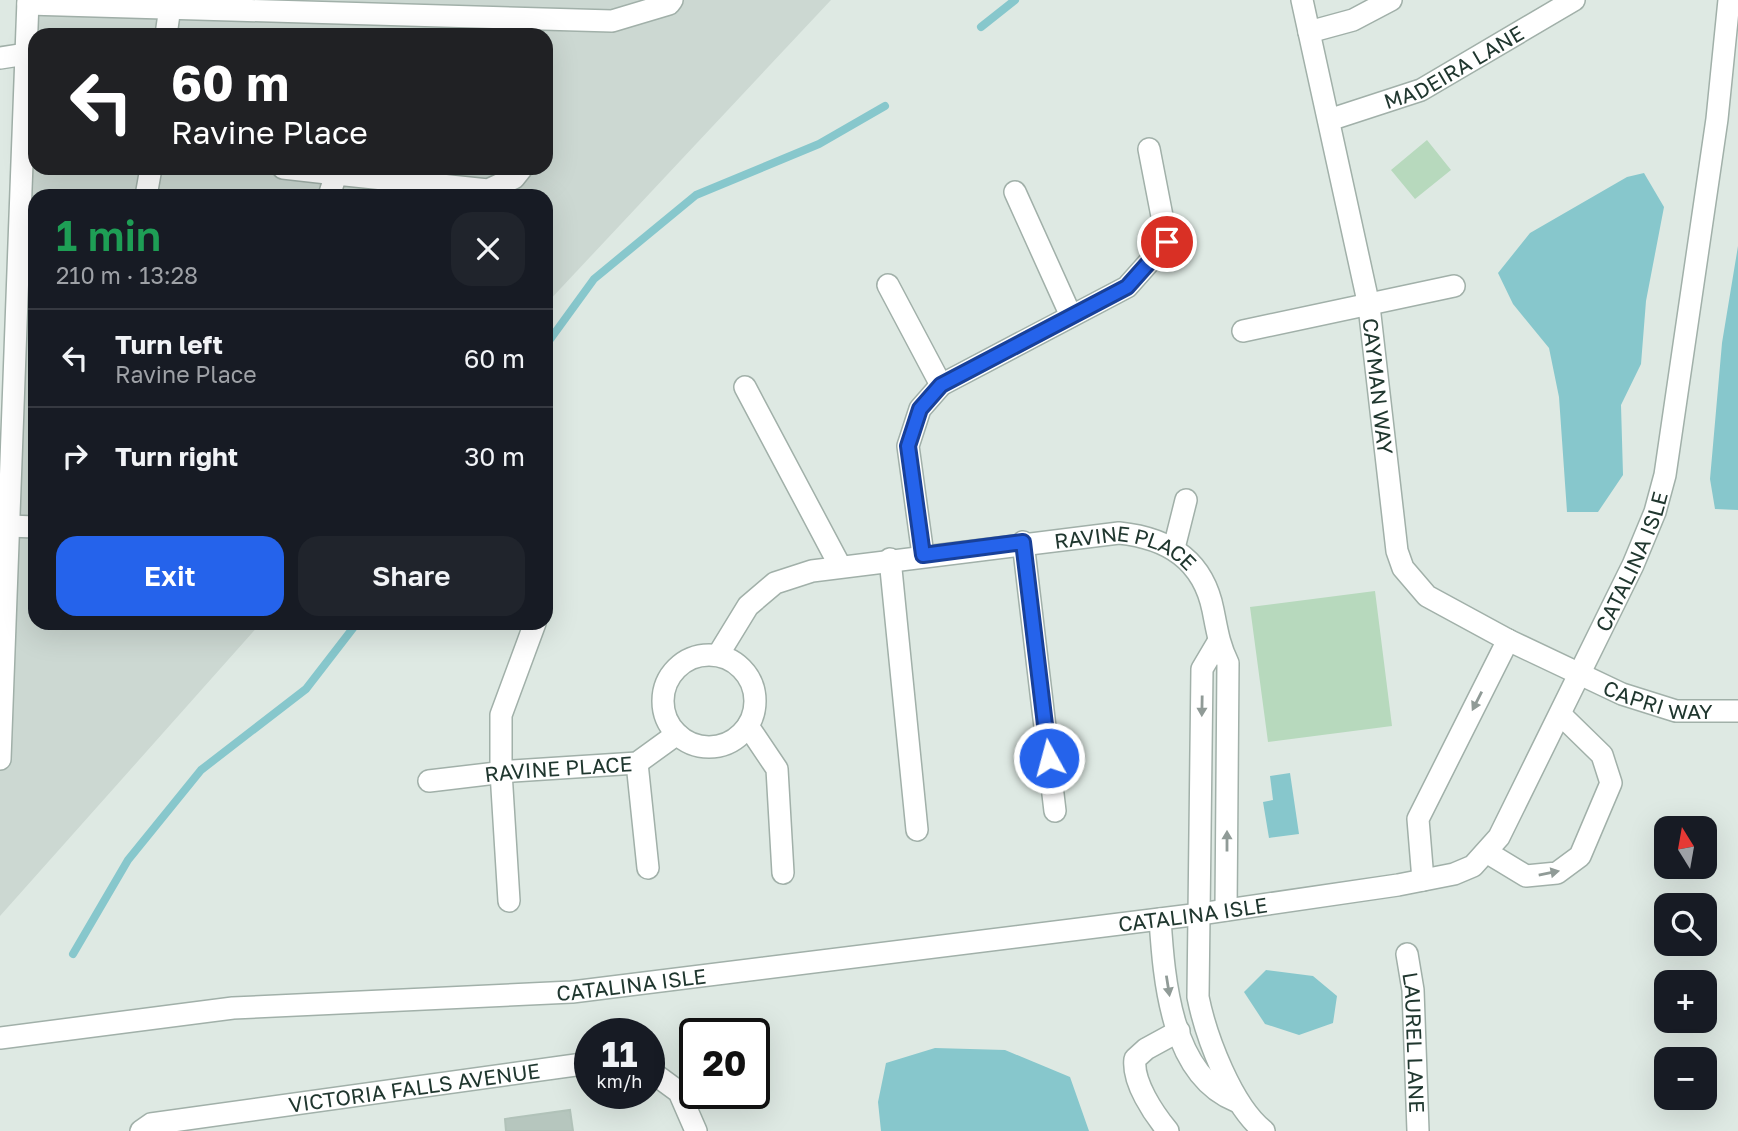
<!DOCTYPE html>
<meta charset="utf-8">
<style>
:root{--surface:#171b24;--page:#20242c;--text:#f1f3f6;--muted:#9ea1a6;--line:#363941;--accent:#2563eb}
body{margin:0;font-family:"Golos Text",sans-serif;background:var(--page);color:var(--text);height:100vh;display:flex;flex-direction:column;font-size:26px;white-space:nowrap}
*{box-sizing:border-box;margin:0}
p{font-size:23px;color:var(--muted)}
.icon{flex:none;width:38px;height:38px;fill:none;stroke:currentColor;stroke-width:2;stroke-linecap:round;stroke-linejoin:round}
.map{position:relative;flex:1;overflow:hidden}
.side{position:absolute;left:28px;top:189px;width:525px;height:441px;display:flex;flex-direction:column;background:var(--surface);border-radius:21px;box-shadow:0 7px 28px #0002}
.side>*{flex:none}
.guide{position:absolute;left:28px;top:28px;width:525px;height:147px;border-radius:21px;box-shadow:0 7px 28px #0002;background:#202124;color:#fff;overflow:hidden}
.needle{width:46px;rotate:349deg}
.buttons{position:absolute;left:1654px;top:816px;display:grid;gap:14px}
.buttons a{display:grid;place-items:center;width:63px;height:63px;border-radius:14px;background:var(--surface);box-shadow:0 7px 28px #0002;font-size:35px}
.speed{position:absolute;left:574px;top:1018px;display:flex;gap:14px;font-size:35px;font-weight:700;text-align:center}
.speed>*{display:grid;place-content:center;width:91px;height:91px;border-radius:50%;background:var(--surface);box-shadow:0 7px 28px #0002;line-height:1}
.speed small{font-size:18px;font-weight:400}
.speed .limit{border:4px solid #111;border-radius:10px;background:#fff;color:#111}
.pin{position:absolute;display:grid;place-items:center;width:60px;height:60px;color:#fff;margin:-30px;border:4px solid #fff;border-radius:50%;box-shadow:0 2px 7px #0007}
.me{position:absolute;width:77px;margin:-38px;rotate:353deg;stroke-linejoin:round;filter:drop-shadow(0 0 5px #0008)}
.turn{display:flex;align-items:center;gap:24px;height:147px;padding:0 28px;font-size:32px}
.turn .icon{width:91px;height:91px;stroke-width:2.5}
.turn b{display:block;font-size:49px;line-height:60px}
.round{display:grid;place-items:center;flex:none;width:74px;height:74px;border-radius:21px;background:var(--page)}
.head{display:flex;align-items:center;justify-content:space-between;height:119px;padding:0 28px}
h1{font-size:42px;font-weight:600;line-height:52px;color:#1e9e55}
.cta{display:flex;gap:14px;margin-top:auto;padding:14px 28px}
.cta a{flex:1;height:80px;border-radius:21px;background:var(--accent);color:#fff;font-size:28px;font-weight:600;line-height:80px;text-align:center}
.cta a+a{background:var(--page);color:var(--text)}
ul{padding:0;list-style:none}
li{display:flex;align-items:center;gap:21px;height:98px;padding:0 28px;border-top:2px solid var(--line)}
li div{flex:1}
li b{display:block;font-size:26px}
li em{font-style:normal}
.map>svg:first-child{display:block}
.built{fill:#ccd8d2;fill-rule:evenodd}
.green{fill:#b7d9bd}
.water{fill:#87c7cc}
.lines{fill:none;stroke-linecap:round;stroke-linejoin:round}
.stream{stroke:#87c7cc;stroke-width:8}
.building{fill:#b6c6be;stroke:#b1c2b9;stroke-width:2}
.minor-casing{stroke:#a1b0a9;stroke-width:24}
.minor{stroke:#fff;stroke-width:21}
.oneway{fill:#909b97}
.route-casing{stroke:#184099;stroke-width:18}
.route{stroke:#2563eb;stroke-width:12}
.labels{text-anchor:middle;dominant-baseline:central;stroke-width:5;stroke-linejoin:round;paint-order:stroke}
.street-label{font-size:21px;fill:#20372f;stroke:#eef6f1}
</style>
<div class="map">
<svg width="1738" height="1131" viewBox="0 0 1738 1131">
<rect width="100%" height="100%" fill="#dee9e3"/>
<!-- built -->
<path class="built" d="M 28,0 L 831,0 L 546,304 L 546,196 L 35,196 L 35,623 L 261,623 L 0,916 L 0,759 ZM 35,35 L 546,35 L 546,168 L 35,168 Z"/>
<!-- green -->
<path class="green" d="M 1427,140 L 1451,170 L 1415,199 L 1391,170 Z
M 1375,591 L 1392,726 L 1268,742 L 1250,607 Z"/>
<!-- water -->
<path class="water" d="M 1644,173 L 1664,207 L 1646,301 L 1641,364 L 1621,405 L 1623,475 L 1598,512 L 1567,512 L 1559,397 L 1549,348 L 1513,304 L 1498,273 L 1530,233 L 1627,177 Z
M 1738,246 L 1738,510 L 1715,509 L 1710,479 L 1722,343 Z
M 1290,773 L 1299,834 L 1269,838 L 1263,802 L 1273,800 L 1270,776 Z
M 1266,970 L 1313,976 L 1337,996 L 1333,1023 L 1299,1035 L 1265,1024 L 1244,992 Z
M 935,1048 L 1005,1050 L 1070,1077 L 1089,1131 L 881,1131 L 878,1102 L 886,1063 Z"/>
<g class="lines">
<!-- stream -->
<path class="stream" d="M 981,27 L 1015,0
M 546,345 L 594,279 L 696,195 L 819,144 L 885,106
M 73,954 L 128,860 L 201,770 L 306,689 L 357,623"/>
</g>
<!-- building -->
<path class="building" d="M 570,1110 L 573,1131 L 506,1131 L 505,1119 Z"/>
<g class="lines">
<!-- minor casing -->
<g class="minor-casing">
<g id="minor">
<path id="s1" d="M 1302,0 L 1369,306 L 1397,551 L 1403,568 L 1427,596 L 1508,640 L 1622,694 L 1676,711 L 1738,711"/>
<path d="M 28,4 L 612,21 L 669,4 L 672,0"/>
<path d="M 1309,32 L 1353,20 L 1391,0"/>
<path d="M 166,35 L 171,0"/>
<path d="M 0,58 L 26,54"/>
<path id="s2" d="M 1329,120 L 1421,90 L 1574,0"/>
<path d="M 283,168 L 336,174"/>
<path d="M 1015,192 L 1071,316"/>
<path d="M 146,196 L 151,168"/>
<path d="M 329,196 L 336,174 L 488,190 L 514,178 L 522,168"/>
<path d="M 888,285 L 941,385"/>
<path d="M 1243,331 L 1454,286"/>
<path d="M 745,387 L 840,566"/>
<path d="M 9,526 L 35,527"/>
<path d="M 1023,542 L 1055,811"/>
<path d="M 1174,548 L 1186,500"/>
<path d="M 923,555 L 908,446 L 920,409 L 941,385 L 1127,287 L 1167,242 L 1149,149"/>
<path d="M 890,559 L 917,830"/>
<path d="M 1218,642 L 1202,669 L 1198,997 C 1206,1037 1232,1106 1264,1131"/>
<circle cx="709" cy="701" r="46"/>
<path id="s3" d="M 718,655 L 748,606 L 775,583 L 812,571 L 1119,533 C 1168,538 1203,560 1213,610 C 1217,630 1219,645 1228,663 L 1226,910"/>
<path d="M 748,726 L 777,769 L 783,873"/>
<path d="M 0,759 L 28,0"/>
<path d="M 637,763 L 648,868"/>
<path id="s4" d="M 429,781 L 513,771 L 637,763 L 677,734"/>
<path d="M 1488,853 L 1526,876 L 1557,873 L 1580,856 L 1611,783 L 1602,755 L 1561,715"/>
<path d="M 1423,880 L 1418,819 L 1508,640"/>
<path d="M 509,901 L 501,772 L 501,715 L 535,623"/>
<path d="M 1160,919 C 1164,980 1171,1075 1236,1101"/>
<path id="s5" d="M 1407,954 L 1413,990 L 1418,1131"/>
<path id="s6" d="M 0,1038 L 233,1008 L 572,992 L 1200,914 L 1398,885 L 1454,874 L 1473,866 L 1499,837 L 1633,565 L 1655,512 L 1665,475 L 1717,119 L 1729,0"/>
<path d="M 649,1070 L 679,1092 L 696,1131"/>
<path id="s7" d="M 141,1131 L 151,1124 L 590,1063"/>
<path d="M 1168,1131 C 1154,1114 1132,1082 1135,1059 L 1146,1049 L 1179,1031"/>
</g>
</g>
<!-- minor -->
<use href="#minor" class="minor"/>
</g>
<!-- one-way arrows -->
<defs><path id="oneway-solid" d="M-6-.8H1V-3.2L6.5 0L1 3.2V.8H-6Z" transform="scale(1.75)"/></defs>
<g class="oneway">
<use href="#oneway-solid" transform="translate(1477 701) rotate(117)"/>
<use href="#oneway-solid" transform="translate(1202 706) rotate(91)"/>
<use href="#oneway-solid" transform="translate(1227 841) rotate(-90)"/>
<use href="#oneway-solid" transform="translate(1549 873) rotate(-11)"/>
<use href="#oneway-solid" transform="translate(1168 986) rotate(81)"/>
</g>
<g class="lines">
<!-- route casing -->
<g class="route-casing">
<path id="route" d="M 1049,758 L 1023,542 L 923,555 L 908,446 L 920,409 L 941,385 L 1127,287 L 1167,242"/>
</g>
<!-- route -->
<use href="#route" class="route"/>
</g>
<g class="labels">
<!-- street labels -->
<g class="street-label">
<text stroke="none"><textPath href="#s2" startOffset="136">MADEIRA LANE</textPath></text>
<text stroke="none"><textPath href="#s1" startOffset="394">CAYMAN WAY</textPath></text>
<text stroke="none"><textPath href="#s3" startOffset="450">RAVINE PLACE</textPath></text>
<text stroke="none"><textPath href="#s6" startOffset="1830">CATALINA ISLE</textPath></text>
<text stroke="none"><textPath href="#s1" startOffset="870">CAPRI WAY</textPath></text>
<text stroke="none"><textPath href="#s4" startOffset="130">RAVINE PLACE</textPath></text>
<text stroke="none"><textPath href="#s6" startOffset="1200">CATALINA ISLE</textPath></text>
<text stroke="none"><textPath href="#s6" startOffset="634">CATALINA ISLE</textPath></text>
<text stroke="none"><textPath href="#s5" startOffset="89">LAUREL LANE</textPath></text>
<text stroke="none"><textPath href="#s7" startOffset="278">VICTORIA FALLS AVENUE</textPath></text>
</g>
</g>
</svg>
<div class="buttons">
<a><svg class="needle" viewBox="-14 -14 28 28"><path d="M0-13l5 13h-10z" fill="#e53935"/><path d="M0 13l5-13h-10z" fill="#9ea1a6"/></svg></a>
<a><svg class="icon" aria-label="search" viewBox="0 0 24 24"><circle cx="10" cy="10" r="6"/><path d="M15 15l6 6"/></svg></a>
<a>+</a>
<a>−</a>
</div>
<div class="speed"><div>11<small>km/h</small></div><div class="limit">20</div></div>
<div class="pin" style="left:1167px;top:242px;background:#d93025"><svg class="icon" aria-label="arrive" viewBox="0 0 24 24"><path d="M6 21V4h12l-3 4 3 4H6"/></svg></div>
<svg class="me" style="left:1049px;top:758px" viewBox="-20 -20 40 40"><circle r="17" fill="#2563eb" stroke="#fff" stroke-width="3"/><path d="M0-11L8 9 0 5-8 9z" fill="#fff"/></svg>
<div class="guide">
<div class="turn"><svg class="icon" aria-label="left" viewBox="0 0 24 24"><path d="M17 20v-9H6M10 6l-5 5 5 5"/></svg><div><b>60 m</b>Ravine Place</div></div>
</div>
<section class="side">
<div class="head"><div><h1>1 min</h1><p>210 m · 13:28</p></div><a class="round"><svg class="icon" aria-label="close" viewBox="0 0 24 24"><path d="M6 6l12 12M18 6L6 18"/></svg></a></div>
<ul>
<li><svg class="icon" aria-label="left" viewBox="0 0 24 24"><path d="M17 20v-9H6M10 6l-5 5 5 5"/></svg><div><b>Turn left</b><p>Ravine Place</p></div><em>60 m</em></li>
<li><svg class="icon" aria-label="right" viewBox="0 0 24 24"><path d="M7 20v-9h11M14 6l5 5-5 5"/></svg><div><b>Turn right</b></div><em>30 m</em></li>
</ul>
<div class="cta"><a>Exit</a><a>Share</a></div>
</section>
</div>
